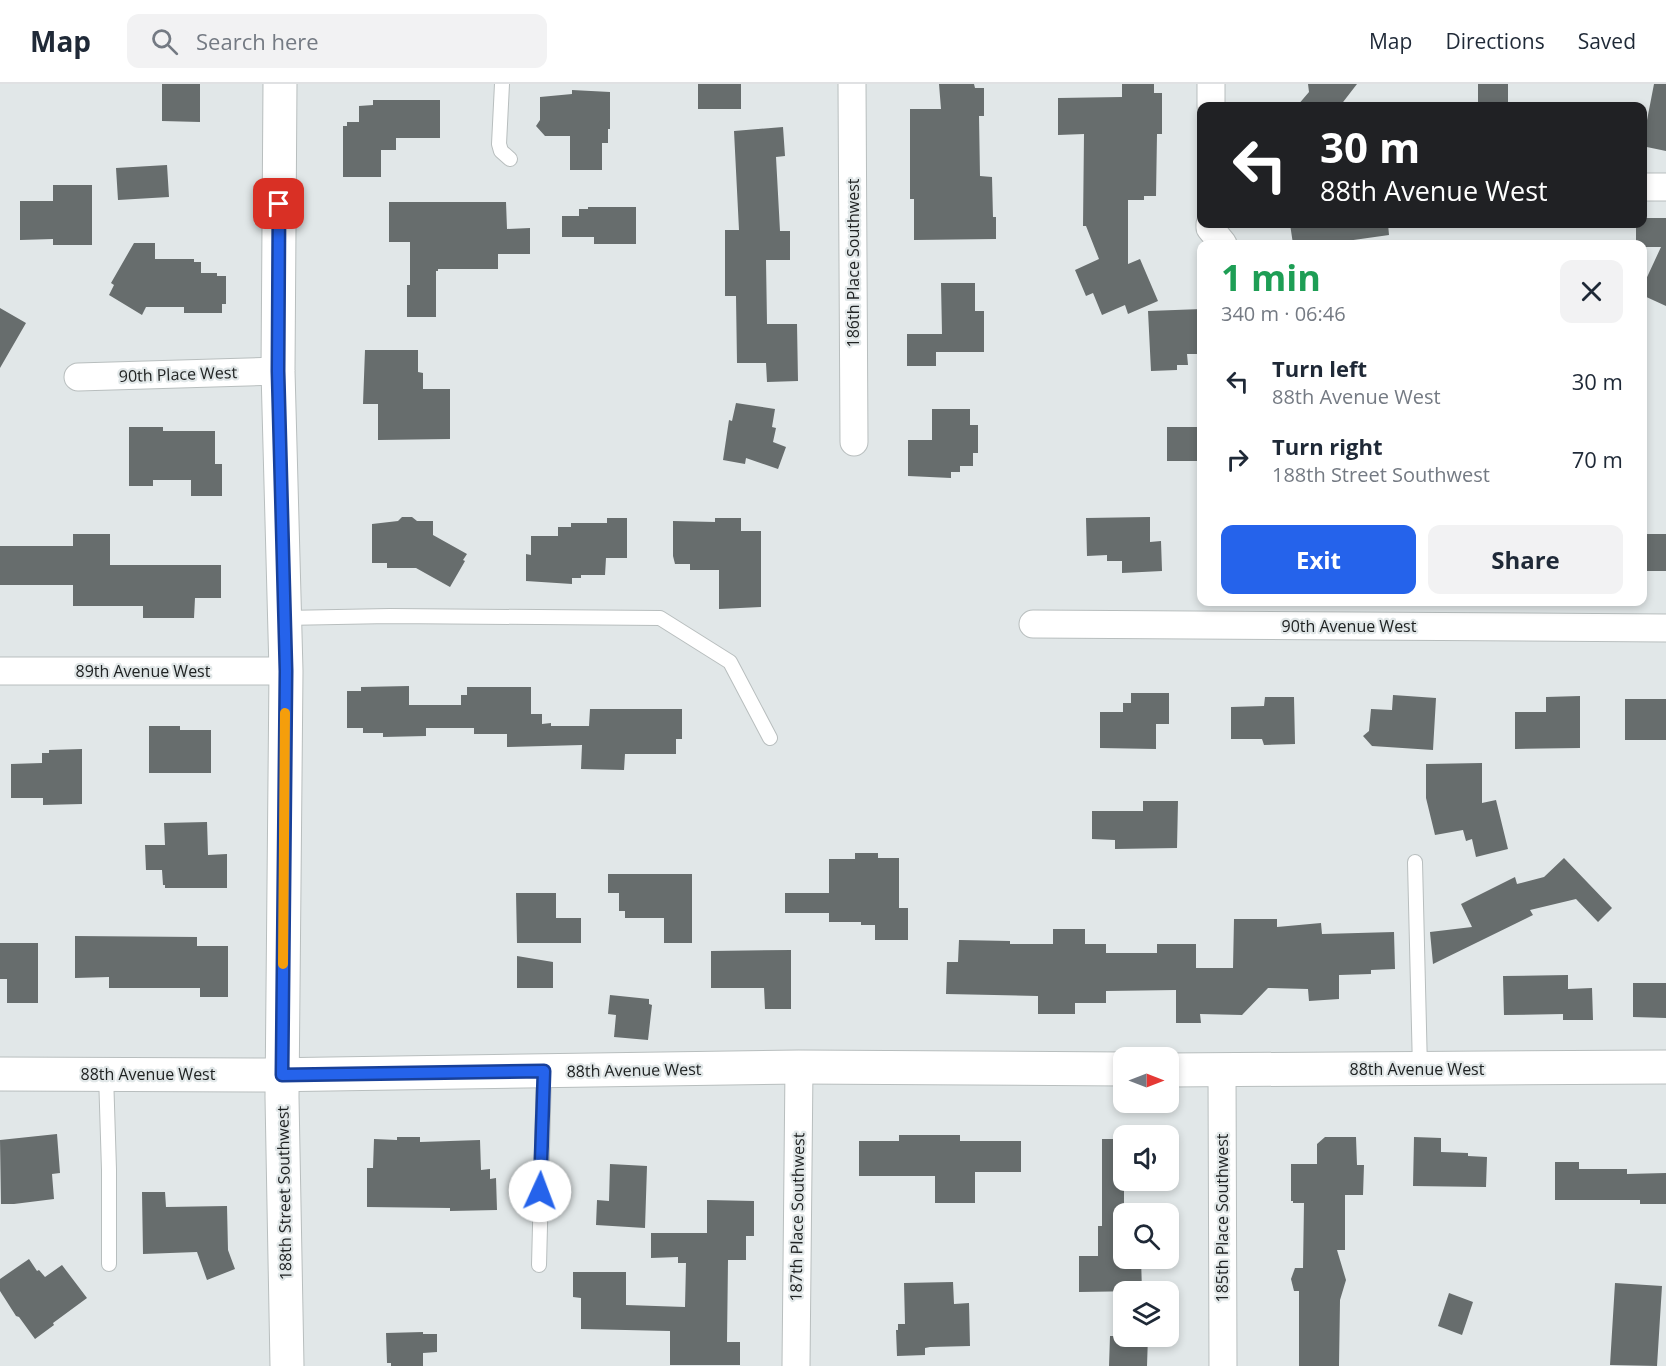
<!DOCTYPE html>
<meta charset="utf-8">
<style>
:root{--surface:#fff;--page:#f2f2f3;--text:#1f2937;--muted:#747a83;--line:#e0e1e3;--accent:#2563eb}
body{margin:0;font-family:"Open Sans",sans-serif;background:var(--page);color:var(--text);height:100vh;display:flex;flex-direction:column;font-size:22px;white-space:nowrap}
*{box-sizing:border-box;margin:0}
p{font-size:20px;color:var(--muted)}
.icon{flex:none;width:33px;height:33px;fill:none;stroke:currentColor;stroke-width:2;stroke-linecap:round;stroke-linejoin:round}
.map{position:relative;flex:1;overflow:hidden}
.drawer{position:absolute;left:1197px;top:156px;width:450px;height:366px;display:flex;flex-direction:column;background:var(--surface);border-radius:12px;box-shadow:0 3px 9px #0003}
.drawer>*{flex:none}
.banner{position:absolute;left:1197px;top:18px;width:450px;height:126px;border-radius:12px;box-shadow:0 3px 9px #0003;background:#202124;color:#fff;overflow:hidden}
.needle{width:39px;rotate:90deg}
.tools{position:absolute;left:1113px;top:963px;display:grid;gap:12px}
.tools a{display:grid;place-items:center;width:66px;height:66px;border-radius:12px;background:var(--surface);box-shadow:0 3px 9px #0003;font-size:30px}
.pin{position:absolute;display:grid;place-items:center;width:51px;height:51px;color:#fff;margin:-26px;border-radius:12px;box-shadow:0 3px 9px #0006}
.me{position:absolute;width:66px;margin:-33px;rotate:2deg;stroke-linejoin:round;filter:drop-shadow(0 0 4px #0008)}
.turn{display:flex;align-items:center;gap:21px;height:126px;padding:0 24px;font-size:27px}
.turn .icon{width:78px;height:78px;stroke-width:2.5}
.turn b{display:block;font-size:42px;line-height:51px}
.round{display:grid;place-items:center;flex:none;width:63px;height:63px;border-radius:12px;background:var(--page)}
.head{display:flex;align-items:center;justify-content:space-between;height:102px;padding:0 24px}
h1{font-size:36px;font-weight:700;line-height:45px;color:#1e9e55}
.primary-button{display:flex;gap:12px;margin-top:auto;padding:12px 24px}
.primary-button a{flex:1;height:69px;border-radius:12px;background:var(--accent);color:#fff;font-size:24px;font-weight:700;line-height:69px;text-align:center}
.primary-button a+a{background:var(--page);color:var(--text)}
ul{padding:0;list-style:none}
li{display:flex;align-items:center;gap:18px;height:78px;padding:0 24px}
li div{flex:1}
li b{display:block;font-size:22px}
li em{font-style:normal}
header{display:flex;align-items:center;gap:36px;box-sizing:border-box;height:84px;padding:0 30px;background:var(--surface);border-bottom:2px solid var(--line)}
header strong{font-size:28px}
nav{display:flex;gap:33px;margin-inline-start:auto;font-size:21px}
.search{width:420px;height:54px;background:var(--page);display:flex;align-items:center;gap:15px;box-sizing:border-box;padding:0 21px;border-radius:12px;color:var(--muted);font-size:22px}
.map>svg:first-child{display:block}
.building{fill:#676d6d}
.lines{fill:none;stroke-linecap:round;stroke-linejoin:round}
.service-casing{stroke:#b8bebe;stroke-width:16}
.minor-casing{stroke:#b8bebe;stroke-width:29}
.tertiary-casing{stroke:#b8bebe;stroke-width:35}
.service{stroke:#fff;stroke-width:14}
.minor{stroke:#fff;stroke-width:27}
.tertiary{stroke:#fff;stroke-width:33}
.route-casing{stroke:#184099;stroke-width:15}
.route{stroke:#2563eb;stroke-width:10}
.slow{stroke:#f59e0b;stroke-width:10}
.labels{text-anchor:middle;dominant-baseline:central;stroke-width:4.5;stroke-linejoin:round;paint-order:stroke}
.street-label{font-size:16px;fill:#202323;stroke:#e1e7e8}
</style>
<header>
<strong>Map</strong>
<div class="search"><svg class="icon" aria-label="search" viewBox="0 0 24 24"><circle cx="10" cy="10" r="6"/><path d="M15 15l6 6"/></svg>Search here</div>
<nav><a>Map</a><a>Directions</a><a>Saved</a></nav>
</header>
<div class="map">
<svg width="1666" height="1282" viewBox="0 0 1666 1282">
<rect width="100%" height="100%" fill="#e1e7e8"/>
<!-- building -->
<path class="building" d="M 162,0 L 200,0 L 200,38 L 162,37 Z
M 698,0 L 741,0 L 741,25 L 698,25 Z
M 939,0 L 974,0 L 975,4 L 984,4 L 984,32 L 979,32 L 980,92 L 992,93 L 993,133 L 996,133 L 996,155 L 914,156 L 914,115 L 910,115 L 910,25 L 941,25 Z
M 1122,0 L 1154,0 L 1154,9 L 1162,9 L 1162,50 L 1157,50 L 1156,112 L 1144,112 L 1144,116 L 1128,116 L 1128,180 L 1140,175 L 1158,217 L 1128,230 L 1125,221 L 1102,231 L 1093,209 L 1086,212 L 1075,186 L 1099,175 L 1086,142 L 1083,142 L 1084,50 L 1058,51 L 1058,14 L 1122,13 Z
M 1308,0 L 1357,0 L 1340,22 L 1297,22 L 1309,8 Z
M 1478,0 L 1508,0 L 1508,21 L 1478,22 Z
M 1654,0 L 1666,0 L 1666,67 L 1642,62 Z
M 572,6 L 610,8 L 610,45 L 608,45 L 608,59 L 602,59 L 602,86 L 570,86 L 570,52 L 545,52 L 536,42 L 540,36 L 540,13 L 572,10 Z
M 373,16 L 440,16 L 440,54 L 396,54 L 396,66 L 381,66 L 381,93 L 343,93 L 343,42 L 347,42 L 347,38 L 359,38 L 359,22 L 373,21 Z
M 783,43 L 785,72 L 776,73 L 780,147 L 790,147 L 790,176 L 766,176 L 767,240 L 797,240 L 798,297 L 767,298 L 766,279 L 737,279 L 736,212 L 725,212 L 725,146 L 739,146 L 734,47 Z
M 167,81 L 169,113 L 118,116 L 116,84 Z
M 53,101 L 92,101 L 92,161 L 53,161 L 53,155 L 20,156 L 20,117 L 53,117 Z
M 389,118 L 506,118 L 507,145 L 530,144 L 530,170 L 498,170 L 498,185 L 438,185 L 438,187 L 436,187 L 436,233 L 407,233 L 407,201 L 410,201 L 410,158 L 389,158 Z
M 588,123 L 636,123 L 636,160 L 594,160 L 594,153 L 562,153 L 562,132 L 579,132 L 579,125 L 588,125 Z
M 1642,134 L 1666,134 L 1666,222 L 1642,211 L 1642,204 L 1661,163 L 1642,163 L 1642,160 L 1636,160 L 1636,140 L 1642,140 Z
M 1290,140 L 1388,140 L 1389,151 L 1325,160 L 1293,160 Z
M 134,159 L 155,159 L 155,175 L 194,175 L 194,178 L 201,178 L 201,189 L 217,189 L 217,192 L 226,192 L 226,220 L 222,220 L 222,229 L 184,229 L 184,223 L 146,223 L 142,231 L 109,211 L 114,201 L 111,199 Z
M 941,199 L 975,199 L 975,227 L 984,227 L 984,268 L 936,268 L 936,282 L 907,282 L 907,250 L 942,250 Z
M 0,224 L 26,239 L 0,284 Z
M 1202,225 L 1202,253 L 1197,253 L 1198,270 L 1187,270 L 1188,281 L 1177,281 L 1177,286 L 1151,287 L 1148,227 Z
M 365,266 L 418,266 L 418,288 L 423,289 L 423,305 L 450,305 L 450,355 L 378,356 L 378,320 L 363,320 Z
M 736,319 L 775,325 L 772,343 L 776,344 L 773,358 L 786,363 L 778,385 L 746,374 L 745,380 L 723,376 L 729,336 L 732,337 Z
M 932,325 L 970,325 L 970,341 L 978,341 L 978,369 L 973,369 L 973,382 L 960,382 L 960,388 L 951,388 L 951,394 L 908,392 L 908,356 L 932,356 Z
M 129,343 L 163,343 L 163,347 L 215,347 L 215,380 L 222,380 L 222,412 L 191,412 L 191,396 L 153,396 L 153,402 L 129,402 Z
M 1167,343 L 1202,343 L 1202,377 L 1167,377 Z
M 402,433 L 412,433 L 417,437 L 433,437 L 433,451 L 467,470 L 463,476 L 465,477 L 450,503 L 416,484 L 387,484 L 387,479 L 372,479 L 372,440 L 398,437 Z
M 1150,433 L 1150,458 L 1161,457 L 1162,487 L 1122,489 L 1122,477 L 1107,477 L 1107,471 L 1087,472 L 1086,434 Z
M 607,434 L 627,434 L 627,474 L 606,474 L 605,491 L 581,491 L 581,494 L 572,494 L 572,500 L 526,497 L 526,470 L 531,471 L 531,452 L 558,452 L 558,443 L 571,443 L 571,439 L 607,439 Z
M 715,434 L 741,434 L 741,447 L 761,447 L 761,523 L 719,525 L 719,486 L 690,486 L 690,480 L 675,480 L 673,472 L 673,437 L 715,438 Z
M 73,450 L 110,450 L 110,481 L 221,481 L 221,514 L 195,514 L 194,534 L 143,534 L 143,522 L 73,522 L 73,501 L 0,501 L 0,462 L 73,462 Z
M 1642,450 L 1666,450 L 1666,487 L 1642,487 Z
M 409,602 L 409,621 L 461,621 L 461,611 L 467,611 L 467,603 L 531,603 L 531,630 L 542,630 L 542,640 L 551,639 L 551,642 L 589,642 L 590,625 L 682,625 L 682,655 L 676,655 L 676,670 L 625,670 L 624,686 L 581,685 L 582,661 L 507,663 L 507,650 L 474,650 L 474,644 L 426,644 L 426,652 L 383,653 L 383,649 L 363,649 L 363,644 L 347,644 L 347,607 L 361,607 L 361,603 Z
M 1131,609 L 1169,609 L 1169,640 L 1156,640 L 1156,665 L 1100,664 L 1100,628 L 1123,628 L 1123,619 L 1131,619 Z
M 1393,611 L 1436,614 L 1433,666 L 1372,662 L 1363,652 L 1369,647 L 1371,625 L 1392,626 Z
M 1580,612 L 1580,664 L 1515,665 L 1515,628 L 1546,628 L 1546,613 Z
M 1265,613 L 1294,613 L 1295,660 L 1264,661 L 1262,655 L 1231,655 L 1231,623 L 1264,622 Z
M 1625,615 L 1666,615 L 1666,656 L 1625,656 Z
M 149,642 L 180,642 L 180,646 L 211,646 L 211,689 L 149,689 Z
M 82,665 L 82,720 L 43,721 L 43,714 L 11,714 L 11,680 L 42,679 L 42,669 L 49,669 L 49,666 Z
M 1482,679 L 1482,719 L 1496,716 L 1508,765 L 1476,773 L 1472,755 L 1466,757 L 1463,746 L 1435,751 L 1426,714 L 1426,680 Z
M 1143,717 L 1178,717 L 1177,764 L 1115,765 L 1115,756 L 1092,755 L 1092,727 L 1143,727 Z
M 207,738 L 208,771 L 227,770 L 227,804 L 165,804 L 165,801 L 163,801 L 162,786 L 146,786 L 145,761 L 165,761 L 164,739 Z
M 855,769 L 878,769 L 878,774 L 899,774 L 899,824 L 908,824 L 908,856 L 875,856 L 875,841 L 861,841 L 861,838 L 829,838 L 829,829 L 785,829 L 785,809 L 829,809 L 829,775 L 855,775 Z
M 1564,774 L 1612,824 L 1598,838 L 1576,815 L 1530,826 L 1533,831 L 1433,880 L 1430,848 L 1472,843 L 1461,820 L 1515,793 L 1517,800 L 1544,793 Z
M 608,790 L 692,790 L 692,859 L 664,859 L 664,834 L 625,834 L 625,827 L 619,827 L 619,809 L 608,809 Z
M 516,809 L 556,809 L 556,834 L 581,834 L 581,859 L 517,859 Z
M 1234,835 L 1277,835 L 1277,843 L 1321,839 L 1322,850 L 1394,848 L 1395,885 L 1371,886 L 1371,890 L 1339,891 L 1339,915 L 1309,917 L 1308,905 L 1268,904 L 1242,931 L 1200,930 L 1201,939 L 1176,939 L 1176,906 L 1106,907 L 1106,919 L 1075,919 L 1075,930 L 1038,930 L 1038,912 L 946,910 L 947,878 L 958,878 L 959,856 L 1010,857 L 1010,860 L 1053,860 L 1053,845 L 1085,845 L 1085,860 L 1106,860 L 1106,869 L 1157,869 L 1157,860 L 1196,860 L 1196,884 L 1233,884 Z
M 75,852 L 197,853 L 197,862 L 228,862 L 228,913 L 200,913 L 200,904 L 109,904 L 109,893 L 75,894 Z
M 0,859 L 38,859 L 38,919 L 7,919 L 7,895 L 0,895 Z
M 791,866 L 791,925 L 765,925 L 764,904 L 711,904 L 711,867 Z
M 517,872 L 553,878 L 553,904 L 517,904 Z
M 1568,891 L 1568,905 L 1592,904 L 1593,936 L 1563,936 L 1563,930 L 1504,931 L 1503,892 Z
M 1633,899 L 1666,899 L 1666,934 L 1633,933 Z
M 610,911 L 649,915 L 649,920 L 652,921 L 648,956 L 614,953 L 616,931 L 608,930 Z
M 57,1050 L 60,1089 L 52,1090 L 54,1115 L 14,1120 L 1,1120 L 0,1056 Z
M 899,1051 L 960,1051 L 960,1057 L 1021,1057 L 1021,1088 L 975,1088 L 975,1119 L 935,1119 L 935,1092 L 859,1092 L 859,1057 L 899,1057 Z
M 397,1053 L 420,1053 L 420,1058 L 480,1056 L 481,1086 L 490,1085 L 490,1095 L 496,1094 L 497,1126 L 450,1127 L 450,1124 L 367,1123 L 367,1084 L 373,1084 L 374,1055 L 397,1056 Z
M 1325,1053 L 1356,1053 L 1357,1081 L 1364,1081 L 1363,1111 L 1345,1111 L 1345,1166 L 1337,1166 L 1346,1196 L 1340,1216 L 1339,1282 L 1299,1282 L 1299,1207 L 1294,1207 L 1291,1195 L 1295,1184 L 1303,1184 L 1304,1119 L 1293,1119 L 1293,1117 L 1291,1117 L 1291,1080 L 1317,1080 L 1317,1060 Z
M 1414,1053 L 1441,1054 L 1441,1068 L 1468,1069 L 1468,1072 L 1487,1073 L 1486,1103 L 1413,1102 Z
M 1102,1055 L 1124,1055 L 1124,1174 L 1141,1174 L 1142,1207 L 1079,1208 L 1079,1172 L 1098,1172 L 1098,1142 L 1102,1142 Z
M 1555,1078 L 1579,1078 L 1579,1085 L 1627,1085 L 1627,1090 L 1666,1089 L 1666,1120 L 1640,1120 L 1640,1116 L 1555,1116 Z
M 610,1080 L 647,1082 L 645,1144 L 596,1141 L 597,1116 L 609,1117 Z
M 142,1108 L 165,1108 L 166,1123 L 227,1122 L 228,1166 L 235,1185 L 207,1196 L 197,1168 L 143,1170 Z
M 707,1116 L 754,1117 L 754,1152 L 746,1152 L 746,1176 L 728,1176 L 727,1258 L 740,1258 L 740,1281 L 670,1281 L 670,1247 L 581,1245 L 581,1214 L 573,1213 L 573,1188 L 626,1188 L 626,1221 L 685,1223 L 686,1179 L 678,1179 L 678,1173 L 651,1174 L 651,1149 L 707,1149 Z
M 29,1175 L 37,1187 L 39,1186 L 45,1193 L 62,1181 L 87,1214 L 53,1239 L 54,1241 L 35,1255 L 19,1233 L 16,1232 L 0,1207 L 0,1195 Z
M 953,1198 L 954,1220 L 969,1219 L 970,1262 L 930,1263 L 925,1264 L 925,1271 L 897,1272 L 896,1246 L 898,1246 L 898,1240 L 905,1240 L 904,1199 Z
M 1615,1199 L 1662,1202 L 1657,1282 L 1610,1281 Z
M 1449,1209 L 1473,1218 L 1462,1251 L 1438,1242 Z
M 423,1248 L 423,1250 L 437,1250 L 437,1268 L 423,1269 L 423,1282 L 391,1282 L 391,1279 L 387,1279 L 386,1249 Z
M 1110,1252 L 1148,1252 L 1147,1282 L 1109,1282 Z"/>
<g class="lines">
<!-- service casing -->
<g class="service-casing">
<path id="service" d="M 502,0 L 499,60 L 501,67 L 510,75
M 284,534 L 390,532 L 660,534 L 730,578 L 770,654
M 1415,778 L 1420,985
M 106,990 L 109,1086 L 109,1180
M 539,1181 L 544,987"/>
</g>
<!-- minor casing -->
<g class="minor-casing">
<path id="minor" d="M 852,0 L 854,358
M 1211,22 L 1211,0
M 1642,103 L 1666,103
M 1210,140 L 1210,144 L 1223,160
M 78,293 L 278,287
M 1033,540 L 1666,544
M 0,587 L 286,587
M 1222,986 L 1223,1282
M 796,1282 L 799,983"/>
</g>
<!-- tertiary casing -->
<g class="tertiary-casing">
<path id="tertiary" d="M 280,0 L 278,287 L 286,587 L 282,1013 L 287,1282
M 1168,986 L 1666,983
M 0,990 L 265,991 L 799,983 L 1124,985"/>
</g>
<!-- service -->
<use href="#service" class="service"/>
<!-- minor -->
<use href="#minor" class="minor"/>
<!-- tertiary -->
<use href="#tertiary" class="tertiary"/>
</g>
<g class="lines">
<!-- route casing -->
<g class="route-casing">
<path id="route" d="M 279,120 L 278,287 L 286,587 L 282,991 L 544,987 L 540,1107"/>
</g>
<!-- route -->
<use href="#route" class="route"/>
<!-- slow -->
<path class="slow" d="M 283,880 L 285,629"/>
</g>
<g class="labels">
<!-- street labels -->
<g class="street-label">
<text transform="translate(853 179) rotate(-90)">186th Place Southwest</text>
<text transform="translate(178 290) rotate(-2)">90th Place West</text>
<text x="1349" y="542">90th Avenue West</text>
<text x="143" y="587">89th Avenue West</text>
<text x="1417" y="985">88th Avenue West</text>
<text transform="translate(634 986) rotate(-1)">88th Avenue West</text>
<text x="148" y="990">88th Avenue West</text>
<text transform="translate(284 1109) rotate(-91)">188th Street Southwest</text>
<text transform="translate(797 1133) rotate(-89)">187th Place Southwest</text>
<text transform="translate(1222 1134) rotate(-90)">185th Place Southwest</text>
</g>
</g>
</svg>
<div class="tools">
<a><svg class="needle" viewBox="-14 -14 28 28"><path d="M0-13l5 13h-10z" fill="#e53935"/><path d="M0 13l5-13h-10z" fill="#747a83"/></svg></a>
<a><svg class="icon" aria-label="sound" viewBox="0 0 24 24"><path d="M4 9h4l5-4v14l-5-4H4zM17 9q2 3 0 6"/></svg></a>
<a><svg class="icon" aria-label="search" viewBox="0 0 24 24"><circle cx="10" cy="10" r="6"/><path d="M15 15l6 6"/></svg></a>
<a><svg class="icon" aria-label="layers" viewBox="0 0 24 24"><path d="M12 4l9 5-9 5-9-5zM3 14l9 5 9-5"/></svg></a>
</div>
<div class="pin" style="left:279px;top:120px;background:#d93025"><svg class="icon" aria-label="arrive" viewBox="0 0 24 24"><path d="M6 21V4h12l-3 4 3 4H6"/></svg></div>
<svg class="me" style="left:540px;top:1107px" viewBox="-20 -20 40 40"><circle r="19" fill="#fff"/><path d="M0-13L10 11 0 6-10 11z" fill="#2563eb"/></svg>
<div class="banner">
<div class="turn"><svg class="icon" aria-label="left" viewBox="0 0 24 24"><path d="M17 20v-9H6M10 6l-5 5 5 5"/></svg><div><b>30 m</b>88th Avenue West</div></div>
</div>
<section class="drawer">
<div class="head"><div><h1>1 min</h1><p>340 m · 06:46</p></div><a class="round"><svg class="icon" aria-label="close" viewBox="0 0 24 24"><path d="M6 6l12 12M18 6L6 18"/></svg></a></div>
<ul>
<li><svg class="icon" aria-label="left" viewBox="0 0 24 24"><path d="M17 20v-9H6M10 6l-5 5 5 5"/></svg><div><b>Turn left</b><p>88th Avenue West</p></div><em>30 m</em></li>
<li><svg class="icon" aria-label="right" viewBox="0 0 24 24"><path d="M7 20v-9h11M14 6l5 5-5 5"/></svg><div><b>Turn right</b><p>188th Street Southwest</p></div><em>70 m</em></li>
</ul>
<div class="primary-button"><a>Exit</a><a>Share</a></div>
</section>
</div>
